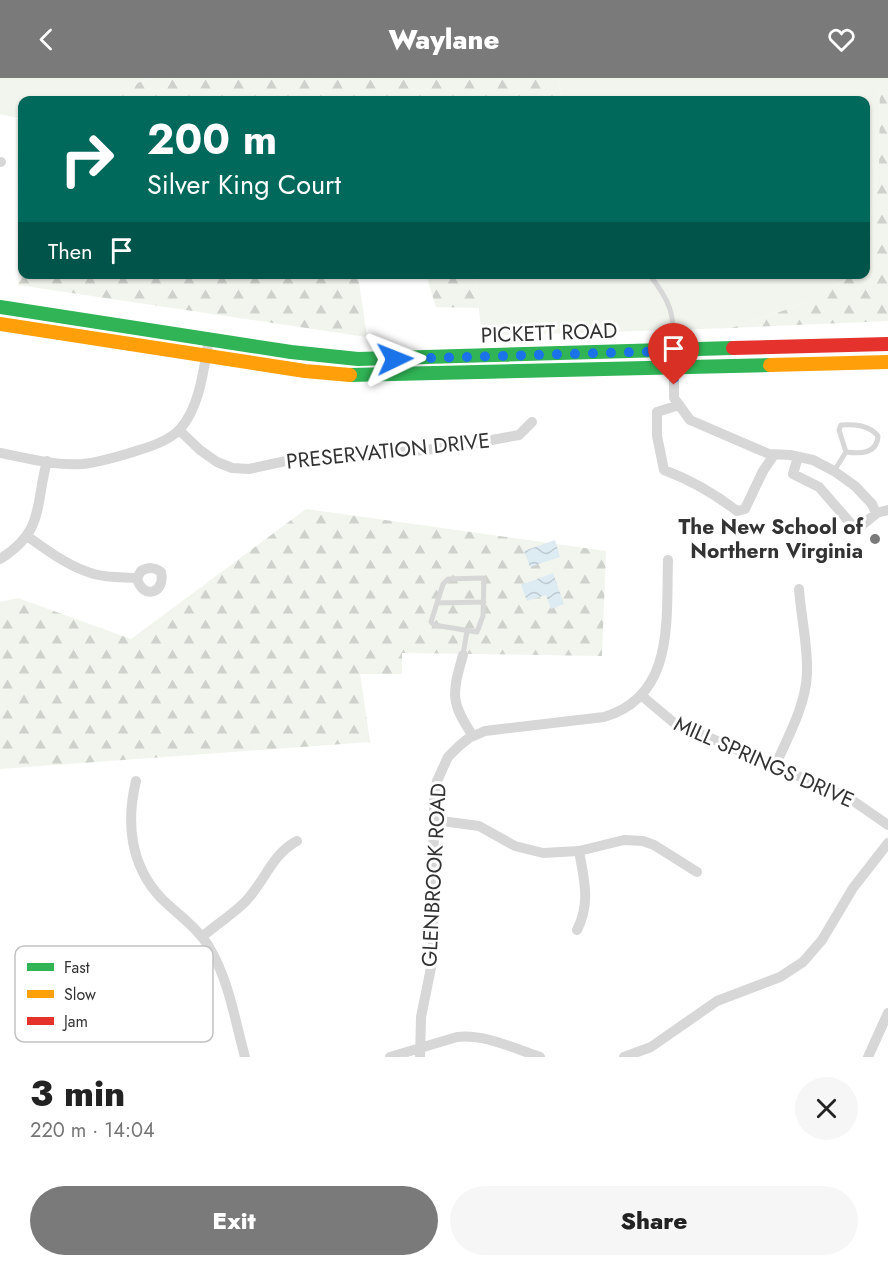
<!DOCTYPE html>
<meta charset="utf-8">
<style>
:root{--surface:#fff;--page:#f6f6f6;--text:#222;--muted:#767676;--accent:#7a7a7a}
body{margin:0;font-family:Jost,sans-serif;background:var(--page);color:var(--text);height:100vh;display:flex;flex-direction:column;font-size:22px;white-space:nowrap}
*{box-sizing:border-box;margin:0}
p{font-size:20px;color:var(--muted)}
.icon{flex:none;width:33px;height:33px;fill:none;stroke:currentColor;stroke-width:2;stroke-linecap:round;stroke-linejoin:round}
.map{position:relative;height:979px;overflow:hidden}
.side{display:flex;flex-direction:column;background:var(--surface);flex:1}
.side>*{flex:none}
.hud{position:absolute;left:18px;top:18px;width:852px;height:183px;border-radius:12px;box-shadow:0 2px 4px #0004;background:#00695c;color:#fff;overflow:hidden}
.pin{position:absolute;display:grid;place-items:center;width:51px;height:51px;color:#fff;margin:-62px -26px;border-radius:50% 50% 50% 0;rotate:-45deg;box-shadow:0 0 6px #0007}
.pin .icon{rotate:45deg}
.me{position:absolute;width:66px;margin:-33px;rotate:88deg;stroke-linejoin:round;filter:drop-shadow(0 0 4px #0008)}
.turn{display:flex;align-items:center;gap:21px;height:126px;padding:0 30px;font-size:27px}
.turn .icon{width:78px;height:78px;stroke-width:2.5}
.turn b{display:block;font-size:42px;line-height:51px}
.then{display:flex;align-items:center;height:57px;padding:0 30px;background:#0003;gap:12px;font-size:22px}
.round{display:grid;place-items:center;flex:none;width:63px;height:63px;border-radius:32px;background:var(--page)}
.headline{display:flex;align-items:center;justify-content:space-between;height:102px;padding:0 30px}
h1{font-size:36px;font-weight:800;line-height:45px}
.button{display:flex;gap:12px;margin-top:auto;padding:12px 30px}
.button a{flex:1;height:69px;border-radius:36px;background:var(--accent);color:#fff;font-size:24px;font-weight:800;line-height:69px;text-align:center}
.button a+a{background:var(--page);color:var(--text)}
header{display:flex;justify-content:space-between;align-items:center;height:78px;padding:0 30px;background:var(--accent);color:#fff;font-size:27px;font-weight:800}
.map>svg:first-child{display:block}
.grass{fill:#f1f5ed}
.forest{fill:url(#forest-firs)}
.water{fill:url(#water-waves)}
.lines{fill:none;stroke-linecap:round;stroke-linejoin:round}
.lane{stroke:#d7d7d7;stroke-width:5}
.street{stroke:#d7d7d7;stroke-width:10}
.fast{stroke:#30b455;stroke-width:14}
.slow{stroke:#ff9f0a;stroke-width:14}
.jam{stroke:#e5322d;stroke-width:14}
.route{stroke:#1a73e8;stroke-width:10;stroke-dasharray:0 18}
.poi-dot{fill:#7a7a7a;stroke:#fff;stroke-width:2}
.labels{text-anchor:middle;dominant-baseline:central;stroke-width:6;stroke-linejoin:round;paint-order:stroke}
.street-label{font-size:21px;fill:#333;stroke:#fff}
.poi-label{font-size:21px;font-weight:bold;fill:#333;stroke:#fff;text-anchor:end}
.key{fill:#fff;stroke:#c2c2c2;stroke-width:1.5}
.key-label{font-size:16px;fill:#333}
</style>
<header><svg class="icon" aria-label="back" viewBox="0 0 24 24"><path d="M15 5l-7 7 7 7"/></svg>Waylane<svg class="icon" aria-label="heart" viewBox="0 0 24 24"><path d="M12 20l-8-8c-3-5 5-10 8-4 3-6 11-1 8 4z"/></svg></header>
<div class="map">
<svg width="888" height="979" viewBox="0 0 888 979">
<defs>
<pattern id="forest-firs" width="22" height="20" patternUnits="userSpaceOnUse" patternTransform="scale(1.5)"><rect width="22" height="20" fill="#f1f5ed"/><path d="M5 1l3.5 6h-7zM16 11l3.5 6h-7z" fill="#cfd2cc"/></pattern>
<pattern id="water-waves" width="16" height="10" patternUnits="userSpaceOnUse" patternTransform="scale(1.5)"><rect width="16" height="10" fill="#ddebf3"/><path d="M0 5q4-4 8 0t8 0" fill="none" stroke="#becad1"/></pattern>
</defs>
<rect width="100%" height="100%" fill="#fff"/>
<!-- grass -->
<path class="grass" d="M 0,0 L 149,0 L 100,22 L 22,22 L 22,41 L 0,36 Z
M 559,0 L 880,0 L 879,90 L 866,163 L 866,22 L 562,22 Z
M 475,197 L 852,197 L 812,223 L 731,250 L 482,258 Z"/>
<!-- forest -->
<path class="forest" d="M 149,0 L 559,0 L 562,22 L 100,22 Z
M 880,0 L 888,0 L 888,243 L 731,250 L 812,223 L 852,197 L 866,196 L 866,163 L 879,90 Z
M 16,41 L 22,41 L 22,196 L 358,197 L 367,259 L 18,207 Z
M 426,197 L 475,197 L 479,230 L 436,229 Z
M 306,431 L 606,473 L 602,578 L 402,575 L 402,596 L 360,596 L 370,664 L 0,691 L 0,524 L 18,520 L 131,561 Z"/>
<!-- water -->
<path class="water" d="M 555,462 L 560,479 L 530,489 L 524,473 Z
M 553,495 L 564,526 L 551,531 L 546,517 L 527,523 L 521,507 Z"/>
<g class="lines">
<!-- lane -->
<path class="lane" d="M 649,196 C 670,223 674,234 674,268
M 834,393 L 846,374 C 860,376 877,376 878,358 C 869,347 855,346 841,347 L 839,352 L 846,374
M 484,500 L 483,538 L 477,554 L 434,547 L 431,544 L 443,506 L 448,501 Z
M 437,525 L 484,524
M 463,577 L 467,553"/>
<!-- street -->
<path class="street" d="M 0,84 L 1,84
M 674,285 L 674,320 L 690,342 L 769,376 L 790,377 L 813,382 L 834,393 L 855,408 L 872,426 L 876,435 L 888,432
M 679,327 L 657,334 L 657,358 L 664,392 C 691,402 715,416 737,433 L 745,431 L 763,393 L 774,377
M 179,352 L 200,372 L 217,384 L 232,390 L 249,391 L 314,377 L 349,374 L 377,375 L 426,372 L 481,364 L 519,357 L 532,344
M 0,375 C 26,380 55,388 82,386 C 102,384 120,378 139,372 C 153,368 170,362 180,351 C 200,329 204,289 209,261
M 798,379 L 793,396 L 819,409 L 853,448 L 862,447 L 877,435
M 27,458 C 48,473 69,489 94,496 C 108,500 123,499 137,500 C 142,522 166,516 161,494 C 154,489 149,489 141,493 L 137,500
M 0,481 C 45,453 35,427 47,383
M 463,577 C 452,616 450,624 473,658
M 642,618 L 673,644 L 849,720 L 888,747
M 775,688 C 788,659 806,627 807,595 C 808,568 801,539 799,511
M 136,703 C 126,744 130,787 161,820 C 177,836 197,849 209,869 C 229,902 235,943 245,979
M 434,742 L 479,748 L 515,768 L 543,775 L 579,773 L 624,762 L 643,763 L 654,767 L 697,794
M 577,852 C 591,825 584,801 579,773
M 202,859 C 216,847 233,836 246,823 C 265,803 272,776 297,763
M 390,979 L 457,959 C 485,956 513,970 540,979
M 420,979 L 421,939 L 433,880 L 434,720 L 437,703 L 448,679 L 459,668 L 469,660 L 485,653 L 604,639 C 675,618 666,543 668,482
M 624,979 L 651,969 L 717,923 L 780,899 L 803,884 L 822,862 L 853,810 L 888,765
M 868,979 L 888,935"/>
<!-- fast -->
<path class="fast" d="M 0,229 L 291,274 L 358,281 L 733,270
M 350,297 L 770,287"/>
<!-- slow -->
<path class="slow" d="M 0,246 L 305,293 L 350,297
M 770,287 L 888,284"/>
<!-- jam -->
<path class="jam" d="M 733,270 L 888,266"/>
</g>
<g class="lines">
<!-- route -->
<path class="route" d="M 395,281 L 674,273 L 674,307"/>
</g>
<!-- markers -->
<circle class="poi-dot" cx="875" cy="461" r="6"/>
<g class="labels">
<!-- street labels -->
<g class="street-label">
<text transform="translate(549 255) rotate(-2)">PICKETT ROAD</text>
<text transform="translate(388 373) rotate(-6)">PRESERVATION DRIVE</text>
<text transform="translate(764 684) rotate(24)">MILL SPRINGS DRIVE</text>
<text transform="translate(434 797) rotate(-87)">GLENBROOK ROAD</text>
</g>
<!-- poi labels -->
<g class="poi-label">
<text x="863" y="449">The New School of<tspan x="863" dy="24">Northern Virginia</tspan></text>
</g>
</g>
<!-- legend -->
<rect x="15" y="868" width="198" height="96" rx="9" class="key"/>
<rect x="27" y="885" width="27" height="8" fill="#30b455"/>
<rect x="27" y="912" width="27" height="8" fill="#ff9f0a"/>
<rect x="27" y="939" width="27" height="8" fill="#e5322d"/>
<g class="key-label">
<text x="64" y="895">Fast</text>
<text x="64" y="922">Slow</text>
<text x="64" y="949">Jam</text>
</g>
</svg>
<div class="pin" style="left:674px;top:307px;background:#d93025"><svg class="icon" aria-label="arrive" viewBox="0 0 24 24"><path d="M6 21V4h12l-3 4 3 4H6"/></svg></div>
<svg class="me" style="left:395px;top:281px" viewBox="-20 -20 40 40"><path d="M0-17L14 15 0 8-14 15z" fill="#1a73e8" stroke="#fff" stroke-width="4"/></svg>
<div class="hud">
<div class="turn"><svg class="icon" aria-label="right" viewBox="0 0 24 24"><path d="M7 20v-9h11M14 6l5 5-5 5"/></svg><div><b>200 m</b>Silver King Court</div></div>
<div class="then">Then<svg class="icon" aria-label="arrive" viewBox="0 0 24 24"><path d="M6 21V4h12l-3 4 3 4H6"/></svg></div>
</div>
</div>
<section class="side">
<div class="headline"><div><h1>3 min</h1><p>220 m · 14:04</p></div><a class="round"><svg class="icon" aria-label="close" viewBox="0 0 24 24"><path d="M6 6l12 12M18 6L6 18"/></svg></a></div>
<div class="button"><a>Exit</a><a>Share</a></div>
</section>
